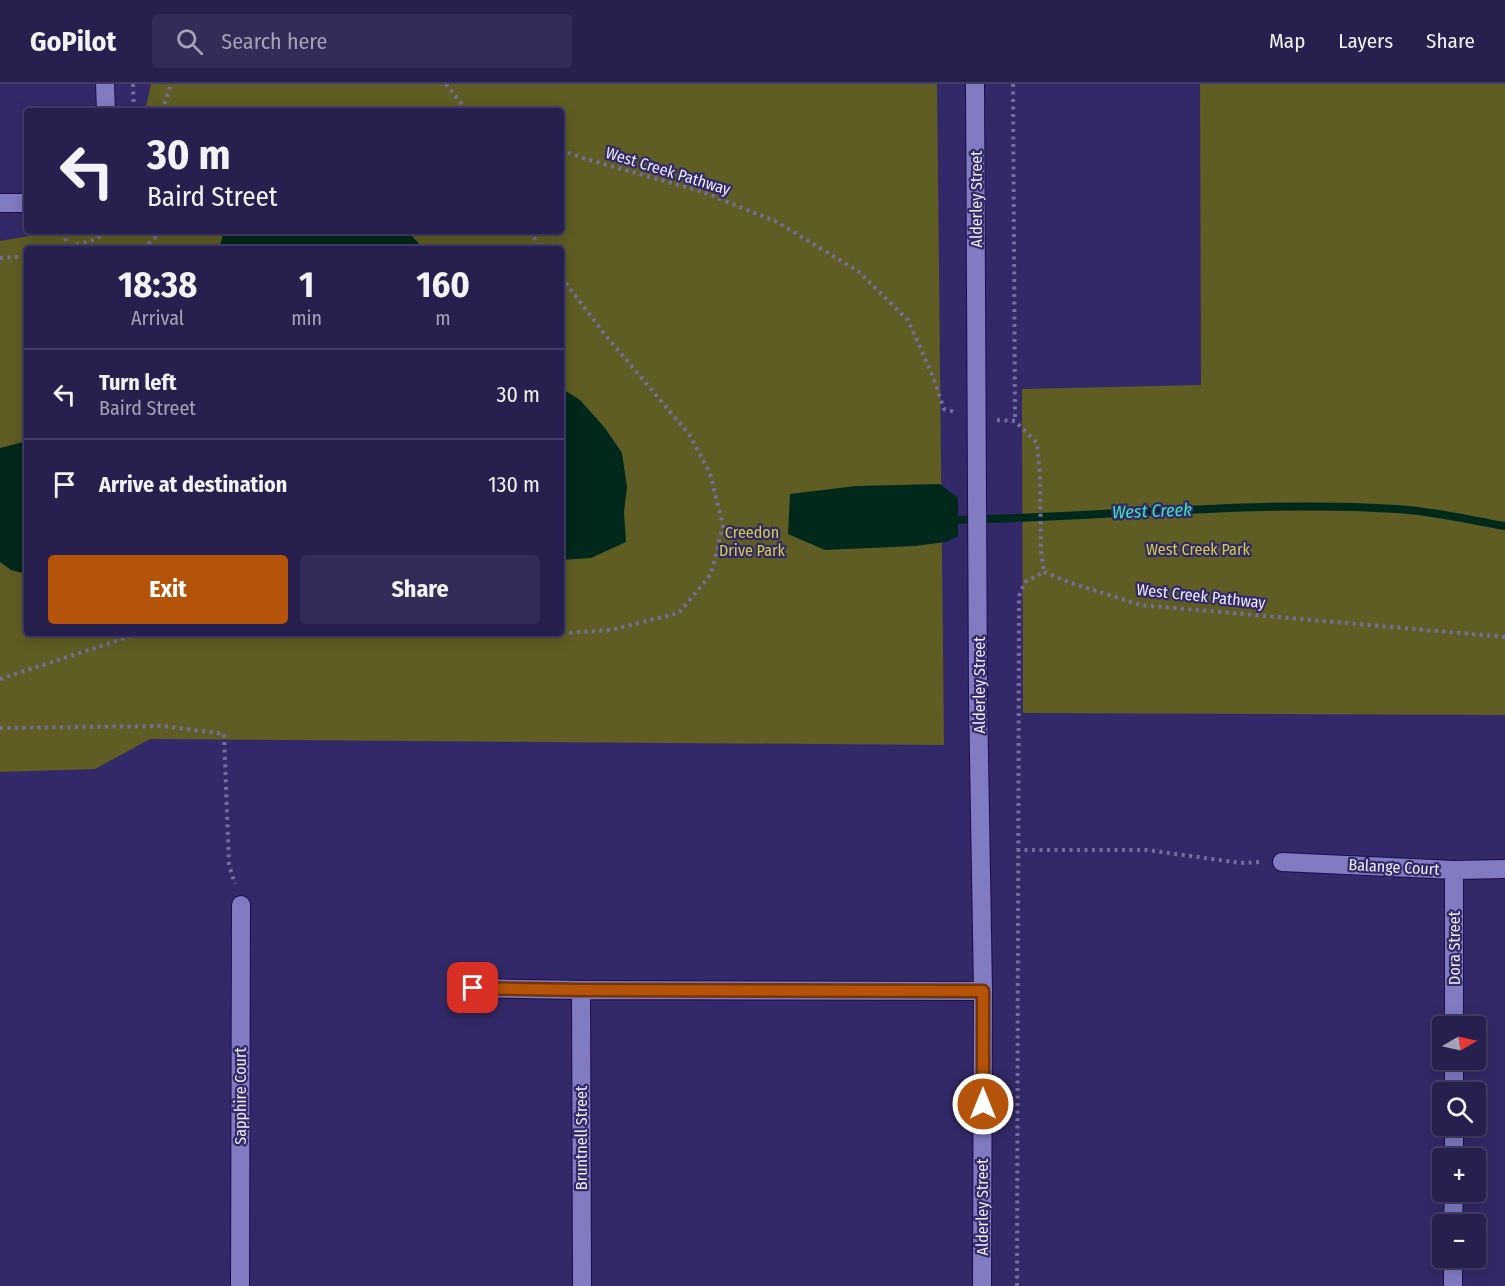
<!DOCTYPE html>
<meta charset="utf-8">
<style>
:root{--surface:#271f4e;--page:#332c58;--text:#f1f3f6;--muted:#a4a2b6;--line:#433d66;--accent:#b45309}
body{margin:0;font-family:"Fira Sans Condensed",sans-serif;background:var(--page);color:var(--text);height:100vh;display:flex;flex-direction:column;font-size:22px;white-space:nowrap}
*{box-sizing:border-box;margin:0}
p{font-size:20px;color:var(--muted)}
.icon{flex:none;width:33px;height:33px;fill:none;stroke:currentColor;stroke-width:2;stroke-linecap:round;stroke-linejoin:round}
.map{position:relative;flex:1;overflow:hidden}
.drawer{position:absolute;left:24px;top:162px;width:540px;height:390px;display:flex;flex-direction:column;background:var(--surface);border-radius:6px;box-shadow:0 3px 15px #0003,0 0 0 2px var(--line)}
.drawer>*{flex:none}
.guide{position:absolute;left:24px;top:24px;width:540px;height:126px;border-radius:6px;box-shadow:0 3px 15px #0003,0 0 0 2px var(--line);background:#271f4e;color:var(--text);overflow:hidden}
.needle{width:39px;rotate:81deg}
.fabs{position:absolute;left:1432px;top:932px;display:grid;gap:12px}
.fabs a{display:grid;place-items:center;width:54px;height:54px;border-radius:6px;background:var(--surface);box-shadow:0 3px 15px #0003,0 0 0 2px var(--line);font-size:30px}
.pin{position:absolute;display:grid;place-items:center;width:51px;height:51px;color:#fff;margin:-26px;border-radius:12px;box-shadow:0 3px 9px #0006}
.me{position:absolute;width:66px;margin:-33px;rotate:0deg;stroke-linejoin:round;filter:drop-shadow(0 0 4px #0008)}
.turn{display:flex;align-items:center;gap:21px;height:126px;padding:0 24px;font-size:27px}
.turn .icon{width:78px;height:78px;stroke-width:2.5}
.turn b{display:block;font-size:42px;line-height:51px}
.eta{display:flex;justify-content:space-evenly;align-items:center;height:102px;text-align:center}
.eta b{font-size:36px;font-weight:700;line-height:42px}
.cta{display:flex;gap:12px;margin-top:auto;padding:12px 24px}
.cta a{flex:1;height:69px;border-radius:6px;background:var(--accent);color:#fff;font-size:24px;font-weight:700;line-height:69px;text-align:center}
.cta a+a{background:var(--page);color:var(--text)}
ul{padding:0;list-style:none}
li{display:flex;align-items:center;gap:18px;height:90px;padding:0 24px;border-top:2px solid var(--line)}
li div{flex:1}
li b{display:block;font-size:22px}
li em{font-style:normal}
header{display:flex;align-items:center;gap:36px;box-sizing:border-box;height:84px;padding:0 30px;background:var(--surface);border-bottom:2px solid var(--line)}
header strong{font-size:28px}
nav{display:flex;gap:33px;margin-inline-start:auto;font-size:21px}
.search{width:420px;height:54px;background:var(--page);display:flex;align-items:center;gap:15px;box-sizing:border-box;padding:0 21px;border-radius:6px;color:var(--muted);font-size:22px}
.map>svg:first-child{display:block}
.green{fill:#5f5d23;fill-rule:evenodd}
.water{fill:#00281b}
.lines{fill:none;stroke-linecap:round;stroke-linejoin:round}
.stream{stroke:#00281b;stroke-width:8}
.minor-casing{stroke:#1d0d4b;stroke-width:20}
.tertiary-casing{stroke:#1d0d4b;stroke-width:20}
.path{stroke:#756e9c;stroke-width:4;stroke-dasharray:3 4.5;stroke-linecap:butt}
.minor{stroke:#817bc2;stroke-width:18}
.tertiary{stroke:#817bc2;stroke-width:18}
.route-casing{stroke:#753606;stroke-width:15}
.route{stroke:#b45309;stroke-width:10}
.labels{text-anchor:middle;dominant-baseline:central;stroke-width:4.5;stroke-linejoin:round;paint-order:stroke}
.street-label{font-size:16px;fill:#ededfc;stroke:#342968}
.park-label{font-size:16px;fill:#d4ce41;stroke:#342968}
.water-label{font-size:18px;font-style:italic;fill:#38e6b0;stroke:#342968}
</style>
<header>
<strong>GoPilot</strong>
<div class="search"><svg class="icon" aria-label="search" viewBox="0 0 24 24"><circle cx="10" cy="10" r="6"/><path d="M15 15l6 6"/></svg>Search here</div>
<nav><a>Map</a><a>Layers</a><a>Share</a></nav>
</header>
<div class="map">
<svg width="1505" height="1202" viewBox="0 0 1505 1202">
<rect width="100%" height="100%" fill="#342968"/>
<!-- green -->
<path class="green" d="M 151,0 L 937,0 L 944,661 L 150,655 L 95,685 L 0,688 L 0,157 L 58,147 L 561,147 L 561,27 L 145,27 ZM 27,165 L 561,165 L 561,549 L 27,549 Z
M 1200,0 L 1505,0 L 1505,631 L 1023,629 L 1022,305 L 1201,301 Z"/>
<!-- water -->
<path class="water" d="M 224,147 L 407,147 L 424,165 L 219,165 Z
M 561,304 L 580,316 L 605,344 L 622,369 L 627,403 L 624,428 L 626,458 L 591,474 L 561,476 Z
M 27,357 L 27,490 L 11,486 L 0,478 L 0,364 Z
M 940,400 L 958,414 L 958,452 L 946,458 L 915,462 L 825,466 L 788,450 L 790,410 L 856,402 Z"/>
<g class="lines">
<!-- stream -->
<path class="stream" d="M 949,436 C 1098,434 1247,416 1397,425 C 1433,427 1469,436 1505,442"/>
<!-- minor casing -->
<g class="minor-casing">
<path id="minor" d="M 105,0 L 106,27
M 0,119 L 27,119
M 1282,778 L 1454,786 L 1505,785
M 473,904 L 581,906 L 983,907
M 581,906 L 582,1202
M 1454,942 L 1454,786
M 1454,1008 L 1454,975
M 1454,1074 L 1454,1041
M 1453,1140 L 1454,1107
M 240,1202 L 241,821
M 1453,1202 L 1453,1173"/>
</g>
<!-- tertiary casing -->
<g class="tertiary-casing">
<path id="tertiary" d="M 975,0 L 978,613 L 983,907 L 982,1202"/>
</g>
<!-- path -->
<path class="path" d="M 133,0 L 134,27
M 446,0 L 467,27
M 1013,0 L 1015,337
M 162,27 L 171,0
M 561,66 L 583,74 L 703,108 L 777,138 L 858,187 L 908,236 L 933,293 L 944,325 L 955,328
M 63,147 L 68,163
M 530,147 L 541,165
M 62,165 L 96,155 L 107,147
M 143,165 L 162,147
M 0,174 L 27,172
M 997,336 L 1015,337 L 1037,359 L 1040,392 L 1041,468 L 1044,488
M 1044,488 L 1071,499 L 1141,521 L 1505,553
M 292,549 L 537,551 L 611,546 L 679,529 L 711,490 L 723,442 L 710,389 L 689,350 L 606,252 L 561,193
M 0,595 L 141,549 L 211,549
M 0,644 L 163,642 L 224,650 L 229,781 L 235,800
M 1017,766 L 1147,766 L 1241,779 L 1261,778
M 1017,1202 L 1019,512 L 1025,498 L 1044,488"/>
<!-- minor -->
<use href="#minor" class="minor"/>
<!-- tertiary -->
<use href="#tertiary" class="tertiary"/>
</g>
<g class="lines">
<!-- route casing -->
<g class="route-casing">
<path id="route" d="M 473,904 L 580,906 L 983,907 L 983,1020"/>
</g>
<!-- route -->
<use href="#route" class="route"/>
</g>
<g class="labels">
<!-- street labels -->
<g class="street-label">
<text transform="translate(668 87) rotate(17)">West Creek Pathway</text>
<text transform="translate(976 115) rotate(-90)">Alderley Street</text>
<text transform="translate(1201 512) rotate(6)">West Creek Pathway</text>
<text transform="translate(979 601) rotate(-90)">Alderley Street</text>
<text transform="translate(1394 783) rotate(3)">Balange Court</text>
<text transform="translate(1454 864) rotate(-90)">Dora Street</text>
<text transform="translate(240 1012) rotate(-90)">Sapphire Court</text>
<text transform="translate(581 1054) rotate(-90)">Bruntnell Street</text>
<text transform="translate(982 1123) rotate(-90)">Alderley Street</text>
</g>
<!-- park labels -->
<g class="park-label">
<text x="752" y="448">Creedon<tspan x="752" dy="18">Drive Park</tspan></text>
<text x="1198" y="465">West Creek Park</text>
</g>
<!-- water labels -->
<g class="water-label">
<text transform="translate(1152 427) rotate(-2)">West Creek</text>
</g>
</g>
</svg>
<div class="fabs">
<a><svg class="needle" viewBox="-14 -14 28 28"><path d="M0-13l5 13h-10z" fill="#e53935"/><path d="M0 13l5-13h-10z" fill="#a4a2b6"/></svg></a>
<a><svg class="icon" aria-label="search" viewBox="0 0 24 24"><circle cx="10" cy="10" r="6"/><path d="M15 15l6 6"/></svg></a>
<a>+</a>
<a>−</a>
</div>
<div class="pin" style="left:473px;top:904px;background:#d93025"><svg class="icon" aria-label="arrive" viewBox="0 0 24 24"><path d="M6 21V4h12l-3 4 3 4H6"/></svg></div>
<svg class="me" style="left:983px;top:1020px" viewBox="-20 -20 40 40"><circle r="17" fill="#b45309" stroke="#fff" stroke-width="3"/><path d="M0-11L8 9 0 5-8 9z" fill="#fff"/></svg>
<div class="guide">
<div class="turn"><svg class="icon" aria-label="left" viewBox="0 0 24 24"><path d="M17 20v-9H6M10 6l-5 5 5 5"/></svg><div><b>30 m</b>Baird Street</div></div>
</div>
<section class="drawer">
<div class="eta">
<div><b>18:38</b><p>Arrival</p></div>
<div><b>1</b><p>min</p></div>
<div><b>160</b><p>m</p></div>
</div>
<ul>
<li><svg class="icon" aria-label="left" viewBox="0 0 24 24"><path d="M17 20v-9H6M10 6l-5 5 5 5"/></svg><div><b>Turn left</b><p>Baird Street</p></div><em>30 m</em></li>
<li><svg class="icon" aria-label="arrive" viewBox="0 0 24 24"><path d="M6 21V4h12l-3 4 3 4H6"/></svg><div><b>Arrive at destination</b></div><em>130 m</em></li>
</ul>
<div class="cta"><a>Exit</a><a>Share</a></div>
</section>
</div>
